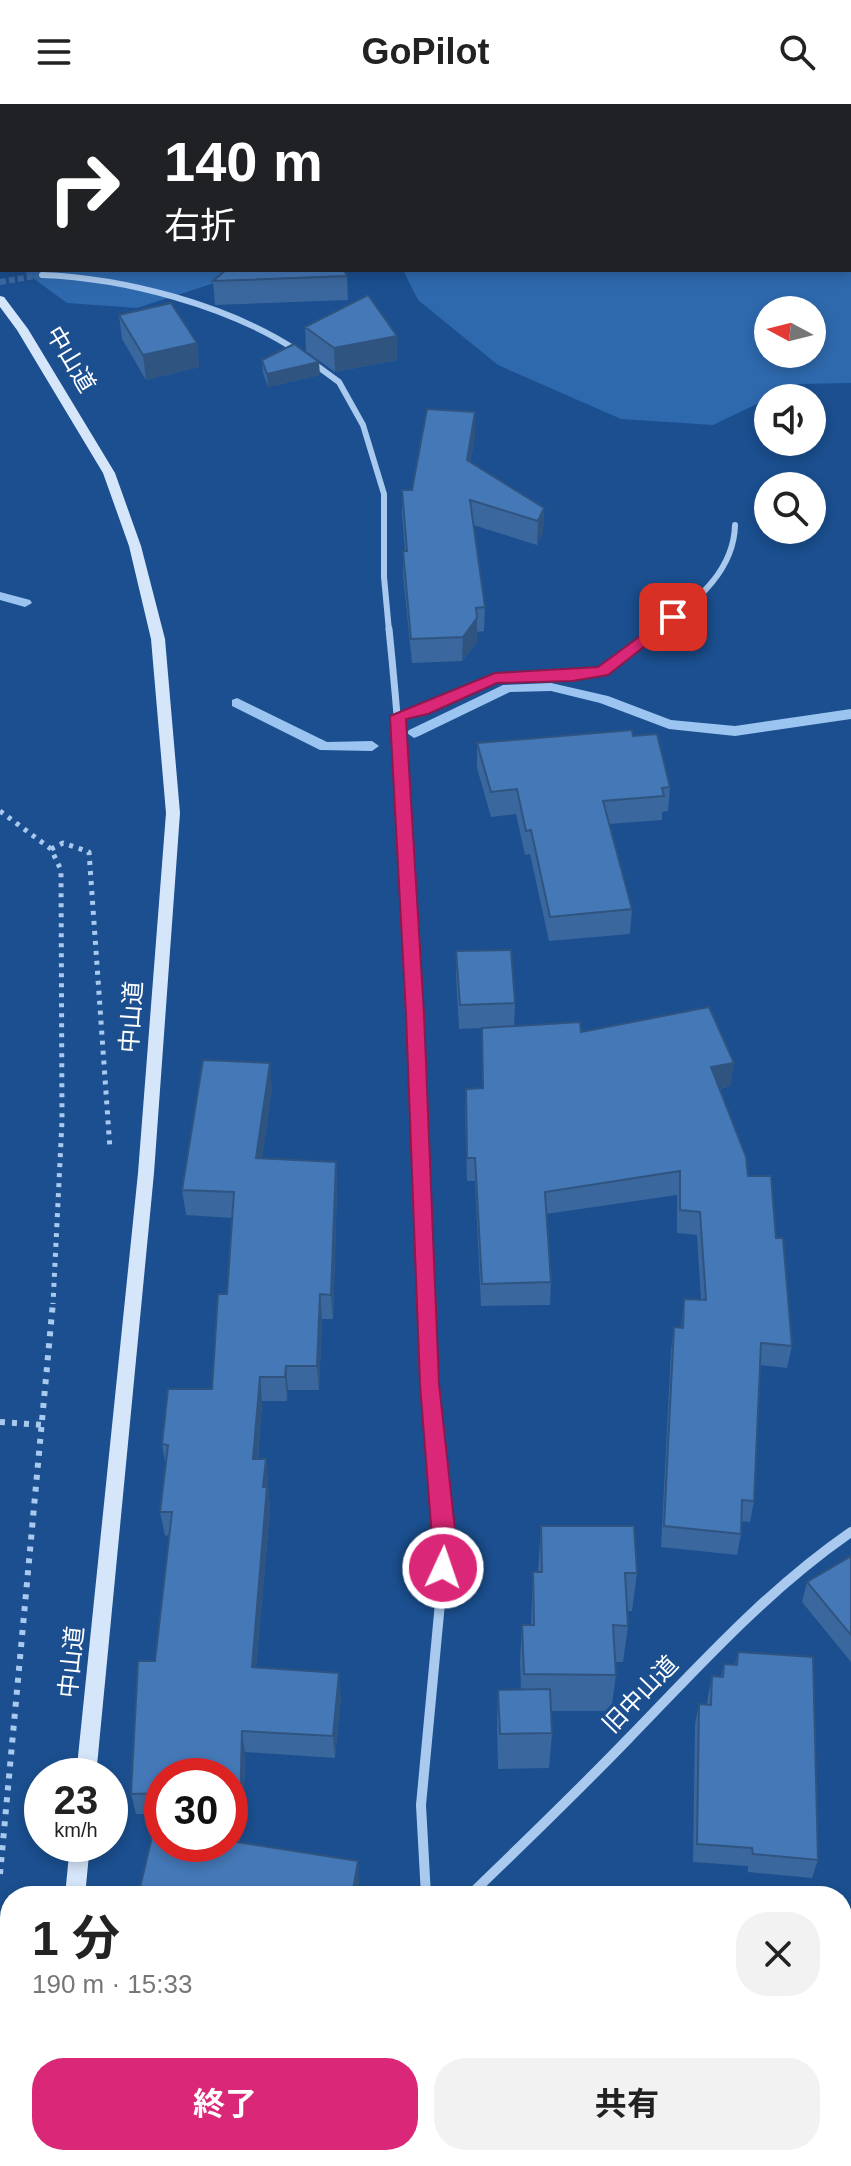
<!DOCTYPE html>
<html lang="ja">
<meta charset="utf-8">
<style>
:root{--surface:#fff;--page:#f2f2f2;--text:#222;--muted:#767676;--accent:#db2777}
body{margin:0;font-family:Helvetica,"Noto Sans JP",sans-serif;background:var(--page);color:var(--text);height:100vh;display:flex;flex-direction:column;font-size:30px;white-space:nowrap}
*{box-sizing:border-box;margin:0}
p{font-size:26px;color:var(--muted)}
.icon{flex:none;width:44px;height:44px;fill:none;stroke:currentColor;stroke-width:2;stroke-linecap:round;stroke-linejoin:round}
.map{position:relative;flex:1;overflow:hidden}
.panel{position:absolute;left:0px;top:1782px;width:852px;height:280px;display:flex;flex-direction:column;background:var(--surface);border-radius:32px 32px 0 0;box-shadow:0 4px 12px #0003}
.panel>*{flex:none}
.hud{position:absolute;left:0px;top:0px;width:852px;height:168px;box-shadow:0 4px 12px #0003;background:#202124;color:#fff;overflow:hidden}
.needle{width:52px;rotate:277deg}
.fabs{position:absolute;left:754px;top:192px;display:grid;gap:16px}
.fabs a{display:grid;place-items:center;width:72px;height:72px;border-radius:50%;background:var(--surface);box-shadow:0 4px 12px #0003;font-size:40px}
.speed{position:absolute;left:24px;top:1654px;display:flex;gap:16px;font-size:40px;font-weight:700;text-align:center}
.speed>*{display:grid;place-content:center;width:104px;height:104px;border-radius:50%;background:var(--surface);box-shadow:0 4px 12px #0003;line-height:1}
.speed small{font-size:20px;font-weight:400}
.speed .limit{border:12px solid #d22;background:#fff;color:#111}
.pin{position:absolute;display:grid;place-items:center;width:68px;height:68px;color:#fff;margin:-34px;border-radius:16px;box-shadow:0 4px 12px #0006}
.me{position:absolute;width:88px;margin:-44px;rotate:3deg;stroke-linejoin:round;filter:drop-shadow(0 0 6px #0008)}
.turn{display:flex;align-items:center;gap:28px;height:168px;padding:0 32px;font-size:36px}
.turn .icon{width:104px;height:104px;stroke-width:2.5}
.turn b{display:block;font-size:56px;line-height:68px}
.round{display:grid;place-items:center;flex:none;width:84px;height:84px;border-radius:32px;background:var(--page)}
.summary{display:flex;align-items:center;justify-content:space-between;height:136px;padding:0 32px}
h1{font-size:48px;font-weight:700;line-height:60px}
.primary-button{display:flex;gap:16px;margin-top:auto;padding:16px 32px}
.primary-button a{flex:1;height:92px;border-radius:32px;background:var(--accent);color:#fff;font-size:32px;font-weight:700;line-height:92px;text-align:center}
.primary-button a+a{background:var(--page);color:var(--text)}
header{display:flex;justify-content:space-between;align-items:center;height:104px;padding:0 32px;background:var(--surface);font-size:36px;font-weight:700}
.map>svg:first-child{display:block}
.green{fill:#2e69ad;fill-rule:evenodd}
.lines{fill:none;stroke-linecap:round;stroke-linejoin:round}
.stream{fill:#9cc4f0;fill-rule:evenodd}
.street-tunnel{stroke:#3d69a0;stroke-width:6;stroke-dasharray:6 3;stroke-linecap:butt}
.path-far1{stroke:#a9c9ee;stroke-width:5;stroke-dasharray:4 6;stroke-linecap:butt}
.path{stroke:#a9c9ee;stroke-width:6;stroke-dasharray:5 7;stroke-linecap:butt}
.street-far2{stroke:#a9c9ee;stroke-width:6}
.street-far1{stroke:#a9c9ee;stroke-width:7}
.street{stroke:#a9c9ee;stroke-width:10}
.secondary{fill:#d6e6fa;fill-rule:evenodd}
.wall{fill:#3a679d}
.shaded-wall{fill:#305480}
.building{fill:#4478b7;stroke:#305480;stroke-width:2}
.route{fill:#db2777;stroke:#8e194d;stroke-width:2}
.labels{text-anchor:middle;dominant-baseline:central;stroke-width:7;stroke-linejoin:round;paint-order:stroke}
.street-label{font-size:24px;fill:#fff;stroke:#1b4f8f}
</style>
<header><svg class="icon" aria-label="menu" viewBox="0 0 24 24"><path d="M4 6h16M4 12h16M4 18h16"/></svg>GoPilot<svg class="icon" aria-label="search" viewBox="0 0 24 24"><circle cx="10" cy="10" r="6"/><path d="M15 15l6 6"/></svg></header>
<div class="map">
<svg width="851" height="2062" viewBox="0 0 851 2062">
<rect width="100%" height="100%" fill="#1b4f8f"/>
<!-- green -->
<path class="green" d="M 764,0 L 851,0 L 851,279 L 798,280 L 713,321 L 621,315 L 498,261 L 418,196 L 403,166 L 850,166 L 850,2 ZM 768,206 L 812,206 L 812,250 L 768,250 Z
M 22,166 L 236,166 L 230,174 L 137,204 L 67,199 Z"/>
<g class="lines">
<!-- stream -->
<path class="stream" d="M 0,488 L 30,496 L 32,499 L 25,503 L 0,496 Z
M 551,579 L 608,592 L 671,616 L 735,622 L 851,605 L 851,615 L 735,632 L 669,625 L 600,599 L 551,587 L 510,588 L 419,632 L 414,634 L 407,629 L 409,626 L 503,581 Z
M 237,594 L 327,638 L 372,637 L 379,642 L 372,647 L 320,646 L 232,602 L 232,596 Z"/>
<!-- street-tunnel -->
<path class="street-tunnel" d="M 0,178 L 42,171"/>
<!-- path-far1 -->
<path class="path-far1" d="M 0,707 L 51,745 L 61,766 L 62,1017 L 53,1200
M 51,745 L 63,739 L 89,748 L 110,1045"/>
<!-- path -->
<path class="path" d="M 0,1318 L 43,1321
M 0,1770 L 53,1198"/>
<!-- street-far2 -->
<path class="street-far2" d="M 42,171 C 124,174 227,201 296,246
M 313,259 L 339,278 L 363,321 L 384,390 L 384,473 L 389,527
M 659,527 C 693,499 734,469 735,421"/>
<!-- street-far1 -->
<path class="street-far1" d="M 389,525 C 412,749 418,975 427,1200
M 398,612 L 495,574 L 599,568 L 661,525"/>
<!-- street -->
<path class="street" d="M 426,1792 L 421,1701 L 446,1435 L 430,1280 L 427,1198
M 469,1792 C 523,1740 577,1688 629,1634 C 700,1561 767,1486 851,1428
M 337,2062 L 339,2052"/>
<!-- secondary -->
<path class="secondary" d="M 0,192 L 4,193 L 28,225 L 115,369 L 141,442 L 165,535 L 180,709 L 154,1069 L 96,1672 L 76,1672 L 138,1069 L 166,709 L 151,535 L 129,442 L 103,369 L 17,226 L 0,203 Z
M 70,1740 L 90,1740 L 85,1792 L 65,1792 Z
M 38,2052 L 60,2052 L 59,2062 L 37,2062 Z"/>
</g>
<!-- wall -->
<path class="wall" d="M 347,172 L 348,196 L 215,201 L 213,177 Z
M 119,211 L 197,239 L 199,263 L 146,276 L 122,235 Z
M 305,223 L 397,232 L 397,256 L 335,268 L 306,247 Z
M 262,256 L 320,271 L 268,283 L 263,269 Z
M 475,332 L 470,358 L 544,404 L 543,428 L 537,441 L 473,421 L 485,503 L 484,527 L 477,528 L 477,538 L 462,557 L 412,559 L 403,471 L 403,447 L 405,447 L 402,410 L 402,386 L 412,386 Z
M 633,632 L 670,683 L 668,707 L 662,708 L 662,716 L 609,720 L 632,805 L 630,830 L 549,837 L 530,750 L 525,751 L 516,710 L 491,713 L 477,664 L 477,639 Z
M 456,847 L 515,899 L 514,922 L 581,928 L 734,959 L 730,982 L 720,985 L 748,1072 L 776,1134 L 792,1242 L 787,1264 L 760,1261 L 754,1397 L 750,1418 L 741,1417 L 741,1430 L 737,1451 L 661,1443 L 671,1246 L 674,1223 L 681,1224 L 684,1195 L 701,1196 L 697,1131 L 677,1129 L 677,1091 L 546,1110 L 551,1178 L 550,1201 L 481,1202 L 475,1077 L 467,1077 L 465,1008 L 466,985 L 482,984 L 482,924 L 459,925 L 456,871 Z
M 272,985 L 262,1054 L 336,1058 L 337,1083 L 333,1215 L 322,1215 L 319,1286 L 288,1286 L 287,1297 L 262,1297 L 258,1355 L 266,1355 L 270,1406 L 256,1564 L 341,1591 L 335,1654 L 245,1648 L 243,1725 L 239,1739 L 359,1777 L 356,1792 L 138,1792 L 157,1710 L 136,1710 L 131,1690 L 155,1557 L 169,1431 L 165,1432 L 160,1408 L 166,1364 L 162,1340 L 212,1285 L 227,1190 L 232,1114 L 186,1111 L 182,1086 Z
M 541,1422 L 637,1469 L 632,1507 L 627,1507 L 628,1522 L 623,1558 L 615,1558 L 616,1571 L 611,1607 L 551,1607 L 552,1629 L 549,1664 L 498,1665 L 497,1621 L 498,1586 L 521,1586 L 520,1557 L 522,1521 L 531,1521 L 533,1468 L 538,1468 Z
M 851,1452 L 851,1558 L 802,1498 L 807,1478 Z
M 738,1548 L 818,1756 L 812,1774 L 748,1768 L 748,1762 L 693,1758 L 695,1620 L 699,1600 L 707,1601 L 708,1592 L 712,1572 L 721,1573 L 724,1560 L 735,1561 Z"/>
<!-- shaded-wall -->
<path class="shaded-wall" d="M 397,232 L 397,256 L 335,268 L 334,244 Z
M 197,239 L 199,263 L 146,276 L 143,251 Z
M 319,258 L 320,271 L 268,283 L 267,270 Z
M 475,308 L 475,332 L 467,380 L 467,356 Z
M 544,404 L 543,428 L 537,441 L 538,417 Z
M 477,514 L 477,538 L 462,557 L 463,533 Z
M 270,959 L 272,985 L 259,1079 L 256,1054 Z
M 734,959 L 730,982 L 708,987 L 711,963 Z
M 336,1058 L 337,1083 L 333,1215 L 331,1191 Z
M 320,1190 L 322,1215 L 319,1286 L 317,1262 Z
M 286,1262 L 288,1286 L 287,1297 L 285,1273 Z
M 260,1273 L 262,1297 L 256,1378 L 253,1355 Z
M 266,1355 L 270,1406 L 254,1585 L 252,1563 L 263,1383 Z
M 339,1569 L 341,1591 L 335,1654 L 333,1632 Z
M 242,1627 L 245,1648 L 243,1725 L 233,1757 L 230,1736 Z
M 358,1757 L 359,1777 L 356,1792 L 352,1792 Z"/>
<!-- building -->
<path class="building" d="M 226,166 L 344,166 L 347,172 L 213,177 Z
M 368,191 L 397,232 L 334,244 L 305,223 Z
M 171,199 L 197,239 L 143,251 L 119,211 Z
M 294,240 L 319,258 L 267,270 L 262,256 Z
M 427,305 L 475,308 L 467,356 L 544,404 L 538,417 L 470,396 L 485,503 L 476,504 L 477,514 L 463,533 L 411,535 L 403,447 L 407,447 L 402,386 L 412,386 Z
M 632,626 L 633,632 L 657,630 L 670,683 L 662,684 L 664,692 L 603,697 L 632,805 L 550,813 L 531,726 L 526,727 L 517,685 L 491,688 L 477,639 Z
M 511,846 L 515,899 L 460,901 L 456,847 Z
M 709,903 L 734,959 L 711,963 L 746,1053 L 748,1072 L 771,1072 L 776,1134 L 783,1134 L 792,1242 L 761,1239 L 754,1397 L 742,1396 L 741,1430 L 664,1422 L 674,1223 L 683,1224 L 684,1195 L 706,1196 L 700,1108 L 680,1106 L 680,1067 L 545,1088 L 551,1178 L 482,1180 L 475,1054 L 467,1054 L 466,985 L 483,984 L 482,924 L 580,918 L 581,928 Z
M 203,956 L 270,959 L 256,1054 L 336,1058 L 331,1191 L 320,1190 L 317,1262 L 286,1262 L 285,1273 L 260,1273 L 253,1355 L 266,1355 L 263,1383 L 267,1383 L 252,1563 L 339,1569 L 333,1632 L 242,1627 L 240,1705 L 230,1736 L 230,1672 L 162,1672 L 162,1689 L 131,1690 L 138,1557 L 155,1557 L 172,1408 L 160,1408 L 168,1341 L 162,1340 L 168,1285 L 212,1285 L 218,1190 L 227,1190 L 234,1088 L 182,1086 Z
M 541,1422 L 634,1422 L 637,1469 L 625,1469 L 628,1522 L 613,1521 L 616,1571 L 524,1570 L 522,1521 L 534,1521 L 533,1468 L 542,1468 Z
M 851,1452 L 851,1531 L 807,1478 Z
M 738,1548 L 813,1553 L 818,1756 L 753,1750 L 752,1744 L 697,1740 L 699,1600 L 711,1601 L 712,1572 L 723,1573 L 724,1560 L 737,1561 Z
M 550,1585 L 552,1629 L 500,1630 L 498,1586 Z
M 162,1691 L 162,1740 L 230,1740 L 230,1737 L 358,1757 L 352,1792 L 138,1792 Z
M 394,2052 L 492,2052 L 491,2062 L 392,2062 Z"/>
<!-- route -->
<path class="route" d="M 673,508 L 681,513 L 678,516 L 608,571 L 572,577 L 497,579 L 428,610 L 406,615 L 424,910 L 439,1280 L 456,1435 L 450,1471 L 443,1474 L 435,1471 L 420,1280 L 406,910 L 390,612 L 495,569 L 598,563 Z"/>
<g class="labels">
<!-- street labels -->
<g class="street-label">
<text transform="translate(71 255) rotate(59)">中山道</text>
<text transform="translate(131 913) rotate(-86)">中山道</text>
<text transform="translate(71 1558) rotate(-84)">中山道</text>
<text transform="translate(640 1590) rotate(-46)">旧中山道</text>
</g>
</g>
</svg>
<div class="fabs">
<a><svg class="needle" viewBox="-14 -14 28 28"><path d="M0-13l5 13h-10z" fill="#e53935"/><path d="M0 13l5-13h-10z" fill="#767676"/></svg></a>
<a><svg class="icon" aria-label="sound" viewBox="0 0 24 24"><path d="M4 9h4l5-4v14l-5-4H4zM17 9q2 3 0 6"/></svg></a>
<a><svg class="icon" aria-label="search" viewBox="0 0 24 24"><circle cx="10" cy="10" r="6"/><path d="M15 15l6 6"/></svg></a>
</div>
<div class="speed"><div>23<small>km/h</small></div><div class="limit">30</div></div>
<div class="pin" style="left:673px;top:513px;background:#d93025"><svg class="icon" aria-label="arrive" viewBox="0 0 24 24"><path d="M6 21V4h12l-3 4 3 4H6"/></svg></div>
<svg class="me" style="left:443px;top:1464px" viewBox="-20 -20 40 40"><circle r="17" fill="#db2777" stroke="#fff" stroke-width="3"/><path d="M0-11L8 9 0 5-8 9z" fill="#fff"/></svg>
<div class="hud">
<div class="turn"><svg class="icon" aria-label="right" viewBox="0 0 24 24"><path d="M7 20v-9h11M14 6l5 5-5 5"/></svg><div><b>140 m</b>右折</div></div>
</div>
<section class="panel">
<div class="summary"><div><h1>1 分</h1><p>190 m · 15:33</p></div><a class="round"><svg class="icon" aria-label="close" viewBox="0 0 24 24"><path d="M6 6l12 12M18 6L6 18"/></svg></a></div>
<div class="primary-button"><a>終了</a><a>共有</a></div>
</section>
</div>
